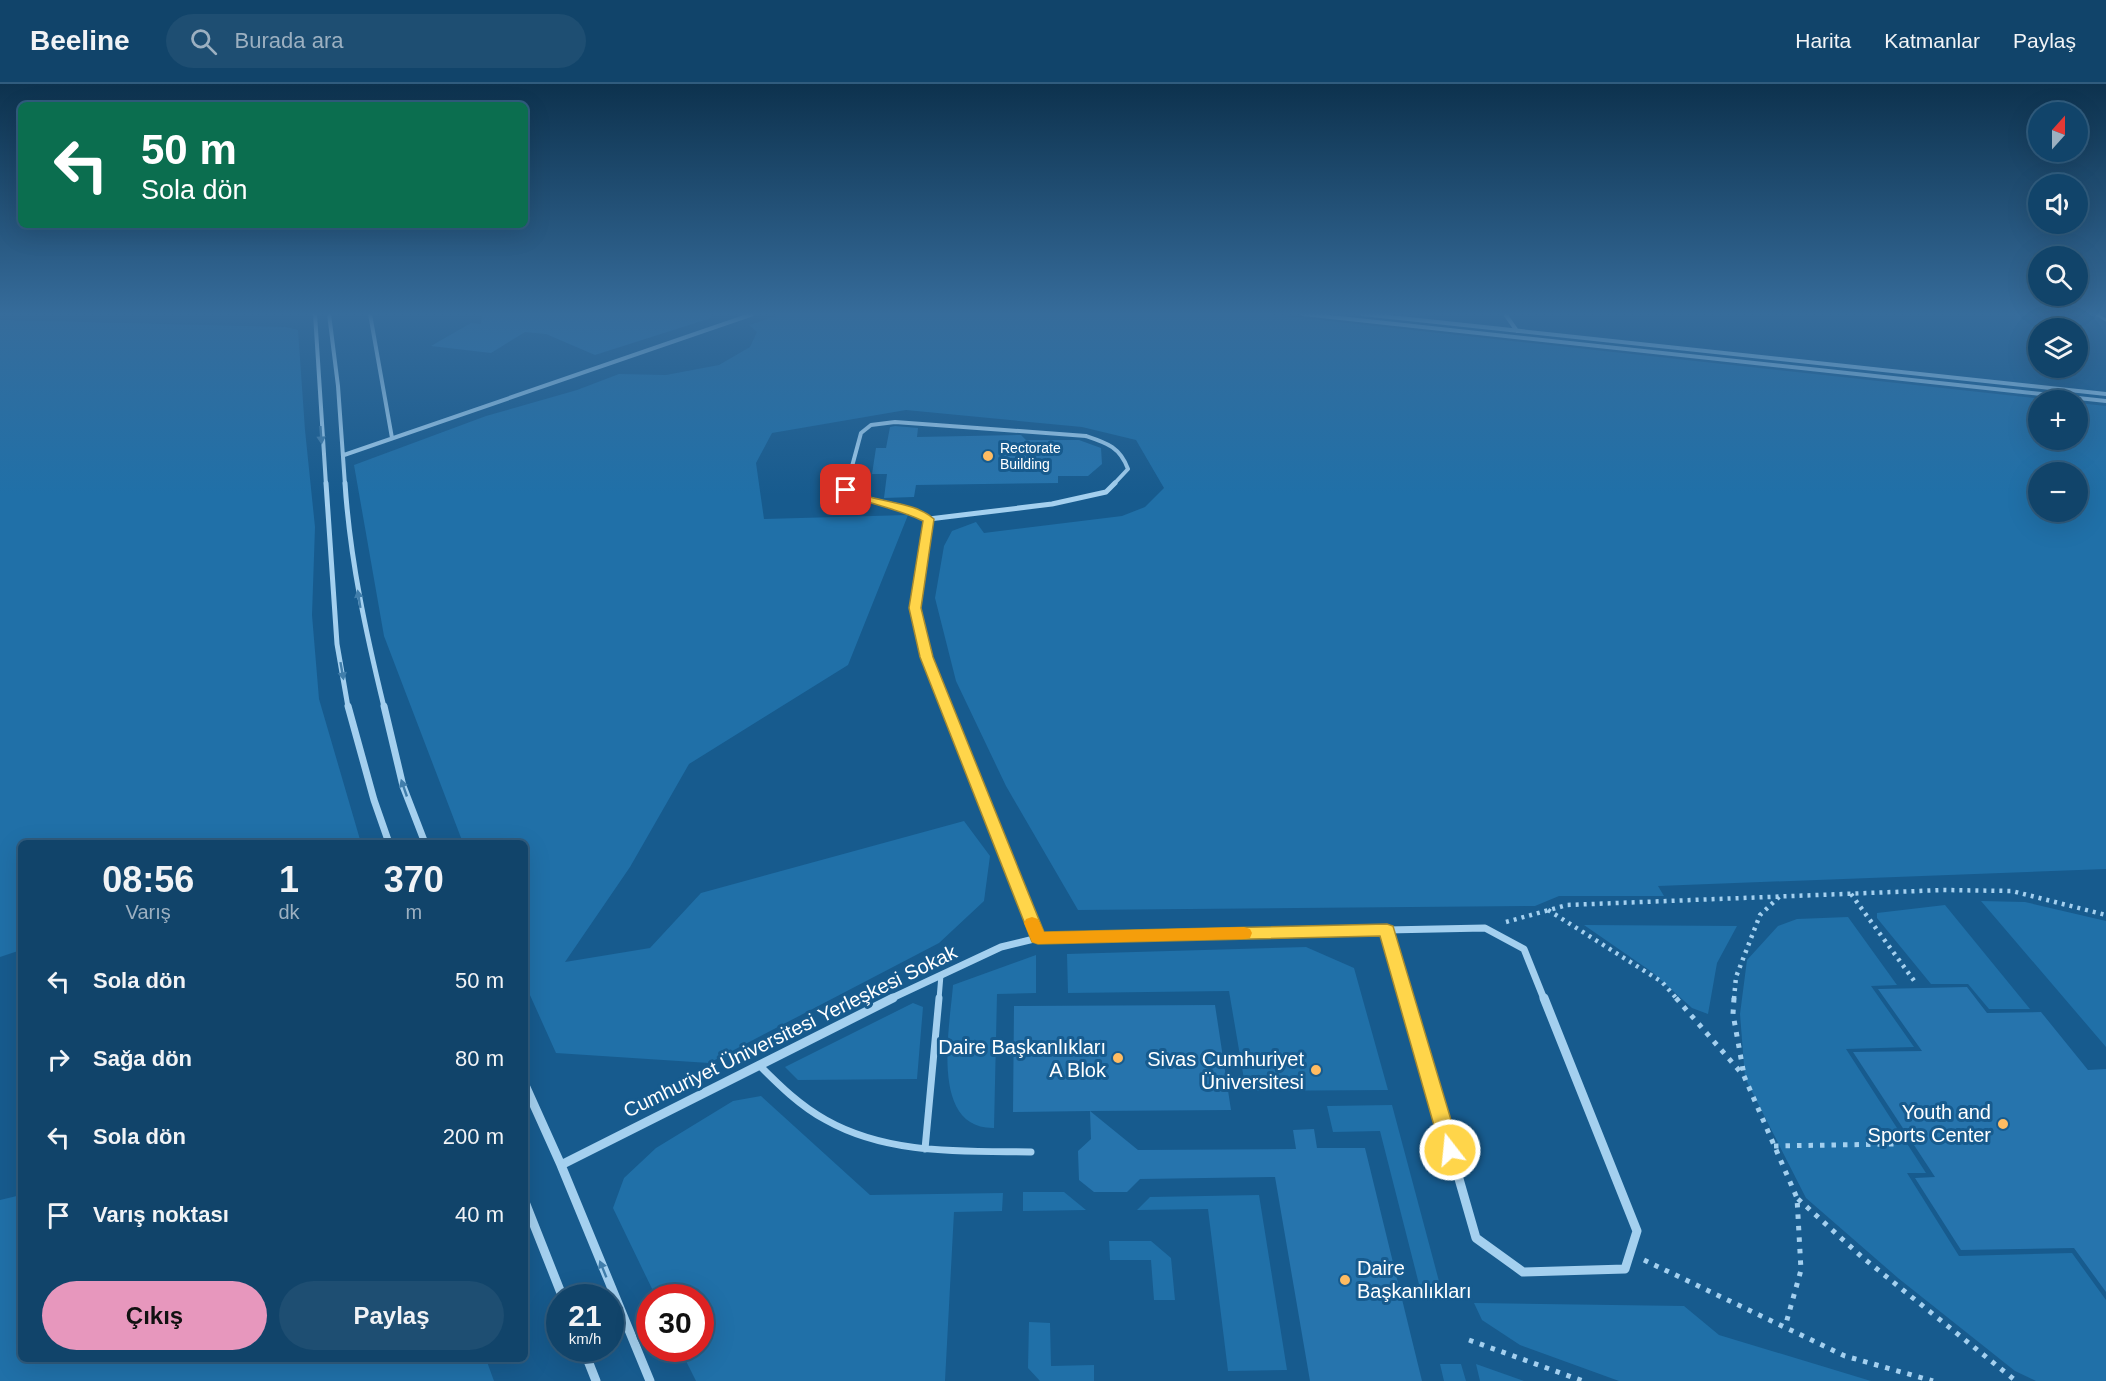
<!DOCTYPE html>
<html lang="tr">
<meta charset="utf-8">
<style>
:root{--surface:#11446a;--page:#1e4e72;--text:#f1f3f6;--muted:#9cb0c1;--line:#305c7e;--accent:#e797bd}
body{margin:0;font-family:Arial,sans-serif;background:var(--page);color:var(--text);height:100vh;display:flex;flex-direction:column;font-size:22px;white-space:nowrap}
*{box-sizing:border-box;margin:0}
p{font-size:20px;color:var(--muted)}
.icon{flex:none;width:33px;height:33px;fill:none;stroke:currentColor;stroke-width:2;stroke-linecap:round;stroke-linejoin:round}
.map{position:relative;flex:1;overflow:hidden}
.panel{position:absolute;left:18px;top:756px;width:510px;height:522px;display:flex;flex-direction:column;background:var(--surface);border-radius:9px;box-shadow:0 6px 24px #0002,0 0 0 2px var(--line)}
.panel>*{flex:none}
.banner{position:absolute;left:18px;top:18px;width:510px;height:126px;border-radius:9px;box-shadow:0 6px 24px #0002,0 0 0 2px var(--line);background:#0b6e4f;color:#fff;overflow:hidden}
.needle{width:39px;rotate:21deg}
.tools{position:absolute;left:2028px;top:18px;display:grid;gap:12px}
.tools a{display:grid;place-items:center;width:60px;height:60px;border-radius:50%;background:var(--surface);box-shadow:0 6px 24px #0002,0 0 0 2px var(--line);font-size:30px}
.speed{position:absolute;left:546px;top:1200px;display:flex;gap:12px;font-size:30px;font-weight:700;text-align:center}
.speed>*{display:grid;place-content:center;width:78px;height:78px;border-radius:50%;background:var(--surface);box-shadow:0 6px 24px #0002,0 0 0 2px var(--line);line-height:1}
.speed small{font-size:15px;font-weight:400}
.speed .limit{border:9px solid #d22;background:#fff;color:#111}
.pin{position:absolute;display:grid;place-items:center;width:51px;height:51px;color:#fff;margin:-26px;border-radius:12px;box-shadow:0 3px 9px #0006}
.me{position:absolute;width:66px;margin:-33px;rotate:344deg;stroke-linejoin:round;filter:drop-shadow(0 0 4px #0008)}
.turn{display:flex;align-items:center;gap:21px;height:126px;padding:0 24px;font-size:27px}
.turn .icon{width:78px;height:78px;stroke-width:2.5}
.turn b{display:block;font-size:42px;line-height:51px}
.eta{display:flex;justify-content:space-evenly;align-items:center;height:102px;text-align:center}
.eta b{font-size:36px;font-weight:700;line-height:42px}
.cta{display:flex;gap:12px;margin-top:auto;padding:12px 24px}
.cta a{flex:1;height:69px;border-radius:36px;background:var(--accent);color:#111;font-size:24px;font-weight:700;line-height:69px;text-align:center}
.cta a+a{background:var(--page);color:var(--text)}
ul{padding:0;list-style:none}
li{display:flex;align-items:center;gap:18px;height:78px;padding:0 24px}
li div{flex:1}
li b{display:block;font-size:22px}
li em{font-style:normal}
header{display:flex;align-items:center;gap:36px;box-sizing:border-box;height:84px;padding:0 30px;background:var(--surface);border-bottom:2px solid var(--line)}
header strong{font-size:28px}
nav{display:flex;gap:33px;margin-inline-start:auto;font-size:21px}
.search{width:420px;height:54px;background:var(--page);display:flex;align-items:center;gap:15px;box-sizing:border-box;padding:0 21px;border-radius:33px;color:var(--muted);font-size:22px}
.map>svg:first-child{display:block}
.green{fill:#2070a8;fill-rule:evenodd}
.building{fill:#2674ad}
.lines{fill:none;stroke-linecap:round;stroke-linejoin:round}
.path-far1{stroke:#a4d0ef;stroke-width:4.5;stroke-dasharray:3 5;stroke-linecap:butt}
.path{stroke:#a4d0ef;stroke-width:5;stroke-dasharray:4.5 7;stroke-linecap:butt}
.service-far2{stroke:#a4d0ef;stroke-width:3}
.service-far1{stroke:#a4d0ef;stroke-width:5}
.service{stroke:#a4d0ef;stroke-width:7}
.minor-far3{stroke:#a4d0ef;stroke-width:4}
.minor-far2{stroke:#a4d0ef;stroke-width:5}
.minor-far1{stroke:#a4d0ef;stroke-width:7}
.minor{stroke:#a4d0ef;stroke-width:9}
.oneway{fill:#417eab}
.route{fill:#ffd54a;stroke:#a68a30;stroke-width:1.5}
.slow{fill:#f59e0b}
.poi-dot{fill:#ffbc62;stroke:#175b8e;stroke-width:2}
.labels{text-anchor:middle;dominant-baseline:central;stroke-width:6;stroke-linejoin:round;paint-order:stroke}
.far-poi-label{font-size:14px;fill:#fff;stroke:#175b8e;text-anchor:start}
.near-street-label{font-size:20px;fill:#fff;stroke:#175b8e}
.near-poi-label{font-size:20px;fill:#fff;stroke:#175b8e;text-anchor:end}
</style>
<header>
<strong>Beeline</strong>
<div class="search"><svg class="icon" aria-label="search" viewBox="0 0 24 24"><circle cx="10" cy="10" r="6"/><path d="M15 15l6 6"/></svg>Burada ara</div>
<nav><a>Harita</a><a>Katmanlar</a><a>Paylaş</a></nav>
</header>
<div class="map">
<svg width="2106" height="1297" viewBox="0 0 2106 1297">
<rect width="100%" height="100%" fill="#175b8e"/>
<!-- green -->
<path class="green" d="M 783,230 L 1265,230 L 2052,316 L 2038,316 L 2038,356 L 2078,356 L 2078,319 L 2106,322 L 2106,785 L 1658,802 L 1664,812 L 1559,812 L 1535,822 L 1078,826 L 1006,702 L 956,597 L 935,514 L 944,462 L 952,447 L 976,438 L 984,449 L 1122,432 L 1145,423 L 1164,404 L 1136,356 L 1082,343 L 906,326 L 772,349 L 756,379 L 764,435 L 908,431 L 848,581 L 689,680 L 630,783 L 565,878 L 650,864 L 701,809 L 964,737 L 990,772 L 984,817 L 939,859 L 709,979 L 556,969 L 525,900 L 525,759 L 463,759 L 384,552 L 354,381 L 486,332 L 577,306 L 619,290 L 666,291 L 719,281 L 750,263 L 757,248 L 749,241 ZM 2038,388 L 2078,388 L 2078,428 L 2038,428 Z
M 0,236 L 286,243 L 298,246 L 305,346 L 315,443 L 312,531 L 319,615 L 361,759 L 21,759 L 21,866 L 0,873 Z
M 1981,817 L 2025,818 L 2106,837 L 2106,963 Z
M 1945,821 L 2030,925 L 1989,925 L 1968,900 L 1931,900 L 1877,834 L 1877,829 Z
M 1848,833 L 1897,901 L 1871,902 L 1914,963 L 1846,965 L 1926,1089 L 1907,1089 L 1959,1172 L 2072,1169 L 2106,1216 L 2106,1297 L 2036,1297 L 2015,1287 L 1898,1194 L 1806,1114 L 1745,994 L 1740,930 L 1747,876 L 1778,842 L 1797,835 Z
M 1584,841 L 1737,842 L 1717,879 L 1708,930 L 1692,924 L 1652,888 Z
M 1306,863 L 1354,884 L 1388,1006 L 1246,1007 L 1229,907 L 1068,909 L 1067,870 Z
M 1036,871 L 1036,909 L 997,910 L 994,1044 C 929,1045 950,943 953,901 Z
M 913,919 L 923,923 L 917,995 L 798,996 L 785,983 Z
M 761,1012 L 870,1111 L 1003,1109 L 1002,1127 L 954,1128 L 945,1297 L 696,1297 L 680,1265 L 700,1264 L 700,1214 L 656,1213 L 613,1124 L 624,1094 L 656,1064 L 733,1017 Z
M 1392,1021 L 1444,1216 L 1423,1216 L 1380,1047 L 1333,1048 L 1327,1022 Z
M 1023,1108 L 1064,1108 L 1086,1126 L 1023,1127 Z
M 21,1111 L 21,1275 L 486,1275 L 494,1297 L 0,1297 L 0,1116 Z
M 1259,1111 L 1287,1286 L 1228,1287 L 1208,1125 L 1137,1126 L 1150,1113 Z
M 1109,1157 L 1151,1157 L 1171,1174 L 1175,1216 L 1154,1216 L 1151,1176 L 1110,1176 Z
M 1474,1219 L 1684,1222 L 1719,1251 L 1871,1297 L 1619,1297 L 1520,1261 L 1482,1236 Z
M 1029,1238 L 1050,1239 L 1051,1282 L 1094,1281 L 1094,1297 L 1040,1297 L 1028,1284 Z
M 1440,1280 L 1461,1280 L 1466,1297 L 1444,1297 Z
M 1476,1280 L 1524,1297 L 1480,1297 Z"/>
<!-- building -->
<path class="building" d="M 482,230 L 710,230 L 711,234 L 595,271 L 546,250 L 525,248 L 491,269 L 431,262 L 471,239 L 481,240 Z
M 895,342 L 918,344 L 917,353 L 1021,351 L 1026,356 L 1079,356 L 1101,364 L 1102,380 L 1088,392 L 1058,392 L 1058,399 L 916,401 L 914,413 L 884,414 L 887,390 L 872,390 L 876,364 L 886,364 L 890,343 Z
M 1967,903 L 1987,929 L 2041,928 L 2088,986 L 2106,985 L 2106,1208 L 2074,1164 L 1961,1166 L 1915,1094 L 1935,1093 L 1853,968 L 1922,967 L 1878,905 Z
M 1215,921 L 1231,1026 L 1090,1027 L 1138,1066 L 1296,1065 L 1293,1046 L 1314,1045 L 1317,1064 L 1365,1064 L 1422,1297 L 1310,1297 L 1275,1093 L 1140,1095 L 1127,1108 L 1094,1108 L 1079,1096 L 1078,1067 L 1091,1055 L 1090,1027 L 1013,1028 L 1014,922 Z"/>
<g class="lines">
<!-- path-far1 -->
<path class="path-far1" d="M 1851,810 L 1915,898
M 1548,826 L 1662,898 L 1677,915
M 1506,838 L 1567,821 L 1943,806 L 2012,807 L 2106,831
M 1734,915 L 1736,893 L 1760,831 L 1780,812"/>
<!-- path -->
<path class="path" d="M 1676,914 L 1744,992 L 1797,1114 L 1801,1186 L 1785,1243
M 1734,914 L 1733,930 L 1744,991
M 1774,1062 L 1896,1060
M 1798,1115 L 1862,1173 L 2016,1297
M 1644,1176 L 1845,1272 L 1933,1297
M 1469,1256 L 1583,1297"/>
<!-- service-far2 -->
<path class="service-far2" d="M 2096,230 L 2106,236"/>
<!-- service-far1 -->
<path class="service-far1" d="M 939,915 L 941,891"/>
<!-- service -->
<path class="service" d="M 759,981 C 779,1001 800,1022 826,1036 C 888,1071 962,1067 1031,1068
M 925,1065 L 939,914"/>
<!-- minor-far3 -->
<path class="minor-far3" d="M 315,230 L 326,401
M 329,230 L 338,302 L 345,401
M 370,230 L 392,354
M 1303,230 L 2106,317
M 1362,230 L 2106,310
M 1505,230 L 1517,247
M 344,371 L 753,230
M 847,401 L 861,349 L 871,341 L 895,338 L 1086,352 C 1107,359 1120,363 1128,385 L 1113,401"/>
<!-- minor-far2 -->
<path class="minor-far2" d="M 326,399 L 337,560 L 348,623
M 345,399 C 350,476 366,549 384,623
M 848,399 L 846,406 L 864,414 L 905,424 L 929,435 L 1052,420 L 1106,408 L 1115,399
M 929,435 L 915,524 L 926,573 L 946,623"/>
<!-- minor-far1 -->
<path class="minor-far1" d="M 348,622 L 374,716 L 389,759
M 384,622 L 403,702 L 425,759
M 946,622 L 1038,854
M 1387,846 L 1407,915
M 1387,846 L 1485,844 L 1524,865 L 1544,915
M 890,915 L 1001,863 L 1038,854 L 1387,846"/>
<!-- minor -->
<path class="minor" d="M 1407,914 L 1476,1154 L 1523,1188 L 1625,1185 L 1637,1147 L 1544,914
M 525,1001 L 561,1081 L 650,1297
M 561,1081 L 893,914
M 525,1118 L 563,1214
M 583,1264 L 596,1297"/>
</g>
<!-- one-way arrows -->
<defs><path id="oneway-solid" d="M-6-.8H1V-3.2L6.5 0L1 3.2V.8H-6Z" transform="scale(1.5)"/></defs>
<g class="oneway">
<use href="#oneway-solid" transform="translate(321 351) rotate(86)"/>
<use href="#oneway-solid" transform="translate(359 515) rotate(-99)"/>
<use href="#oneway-solid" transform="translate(342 587) rotate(80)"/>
<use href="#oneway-solid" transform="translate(404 704) rotate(-109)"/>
<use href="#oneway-solid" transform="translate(603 1185) rotate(-112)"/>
</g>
<!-- sky -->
<linearGradient id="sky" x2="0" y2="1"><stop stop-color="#0d324e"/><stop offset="0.56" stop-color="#366c9b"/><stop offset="1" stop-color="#366c9b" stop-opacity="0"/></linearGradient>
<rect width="2106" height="411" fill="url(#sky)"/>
<!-- route -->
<path class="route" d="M 842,404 C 852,402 860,410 870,413 C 891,419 917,420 934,435 L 921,524 L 933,573 L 1044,848 L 1387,840 L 1393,842 L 1460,1066 L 1457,1072 L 1450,1075 L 1444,1072 L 1441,1066 L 1380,852 L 1038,860 L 1032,858 L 920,573 L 909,524 L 923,437 C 897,424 869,421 842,408 Z"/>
<!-- slow -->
<path class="slow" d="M 1032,833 L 1038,835 L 1044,848 L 1244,843 L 1250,845 L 1252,849 L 1250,854 L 1244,855 L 1038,860 L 1032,858 L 1024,839 L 1026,835 Z"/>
<!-- markers -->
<g class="poi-dot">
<circle cx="988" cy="372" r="6"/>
<circle cx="1118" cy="974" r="6"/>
<circle cx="1316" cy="986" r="6"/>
<circle cx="2003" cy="1040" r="6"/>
<circle cx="1345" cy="1196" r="6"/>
</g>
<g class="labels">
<!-- far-poi labels -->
<g class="far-poi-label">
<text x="1000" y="364">Rectorate<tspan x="1000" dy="16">Building</tspan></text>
</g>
<!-- near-street labels -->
<g class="near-street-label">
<text transform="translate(790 947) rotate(-26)">Cumhuriyet Üniversitesi Yerleşkesi Sokak</text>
</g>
<!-- near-poi labels -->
<g class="near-poi-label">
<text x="1106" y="963">Daire Başkanlıkları<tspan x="1106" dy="23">A Blok</tspan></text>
<text x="1304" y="975">Sivas Cumhuriyet<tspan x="1304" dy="23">Üniversitesi</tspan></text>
<text x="1991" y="1028">Youth and<tspan x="1991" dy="23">Sports Center</tspan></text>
<text x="1357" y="1184" text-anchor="start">Daire<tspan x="1357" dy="23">Başkanlıkları</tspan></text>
</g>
</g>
</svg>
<div class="tools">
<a><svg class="needle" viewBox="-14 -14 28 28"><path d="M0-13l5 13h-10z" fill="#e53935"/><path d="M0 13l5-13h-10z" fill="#9cb0c1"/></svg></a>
<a><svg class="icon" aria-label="sound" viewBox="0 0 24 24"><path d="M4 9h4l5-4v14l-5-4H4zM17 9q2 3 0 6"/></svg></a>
<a><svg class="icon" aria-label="search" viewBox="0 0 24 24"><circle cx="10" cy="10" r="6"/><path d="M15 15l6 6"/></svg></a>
<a><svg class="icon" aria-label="layers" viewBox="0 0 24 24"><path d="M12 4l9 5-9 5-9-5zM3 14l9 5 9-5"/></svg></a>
<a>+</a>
<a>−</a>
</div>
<div class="speed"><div>21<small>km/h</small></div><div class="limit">30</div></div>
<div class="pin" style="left:846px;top:406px;background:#d93025"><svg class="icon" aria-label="arrive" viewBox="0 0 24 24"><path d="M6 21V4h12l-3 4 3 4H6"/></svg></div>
<svg class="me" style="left:1450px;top:1066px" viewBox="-20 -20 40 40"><circle r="17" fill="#ffd54a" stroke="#fff" stroke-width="3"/><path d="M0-11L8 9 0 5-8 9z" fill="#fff"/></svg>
<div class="banner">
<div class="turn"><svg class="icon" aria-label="left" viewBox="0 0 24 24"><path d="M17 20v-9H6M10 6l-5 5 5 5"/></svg><div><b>50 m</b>Sola dön</div></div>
</div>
<section class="panel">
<div class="eta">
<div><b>08:56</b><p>Varış</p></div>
<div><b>1</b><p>dk</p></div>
<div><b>370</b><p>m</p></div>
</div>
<ul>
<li><svg class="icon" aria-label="left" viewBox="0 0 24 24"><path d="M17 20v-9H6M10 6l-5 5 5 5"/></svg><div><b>Sola dön</b></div><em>50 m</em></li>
<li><svg class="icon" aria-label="right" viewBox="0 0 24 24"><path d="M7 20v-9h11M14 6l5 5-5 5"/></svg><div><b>Sağa dön</b></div><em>80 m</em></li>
<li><svg class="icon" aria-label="left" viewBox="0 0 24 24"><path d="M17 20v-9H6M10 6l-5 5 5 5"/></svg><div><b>Sola dön</b></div><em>200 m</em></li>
<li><svg class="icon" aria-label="arrive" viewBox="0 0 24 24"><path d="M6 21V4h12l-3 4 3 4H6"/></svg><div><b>Varış noktası</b></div><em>40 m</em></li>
</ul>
<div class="cta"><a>Çıkış</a><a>Paylaş</a></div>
</section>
</div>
